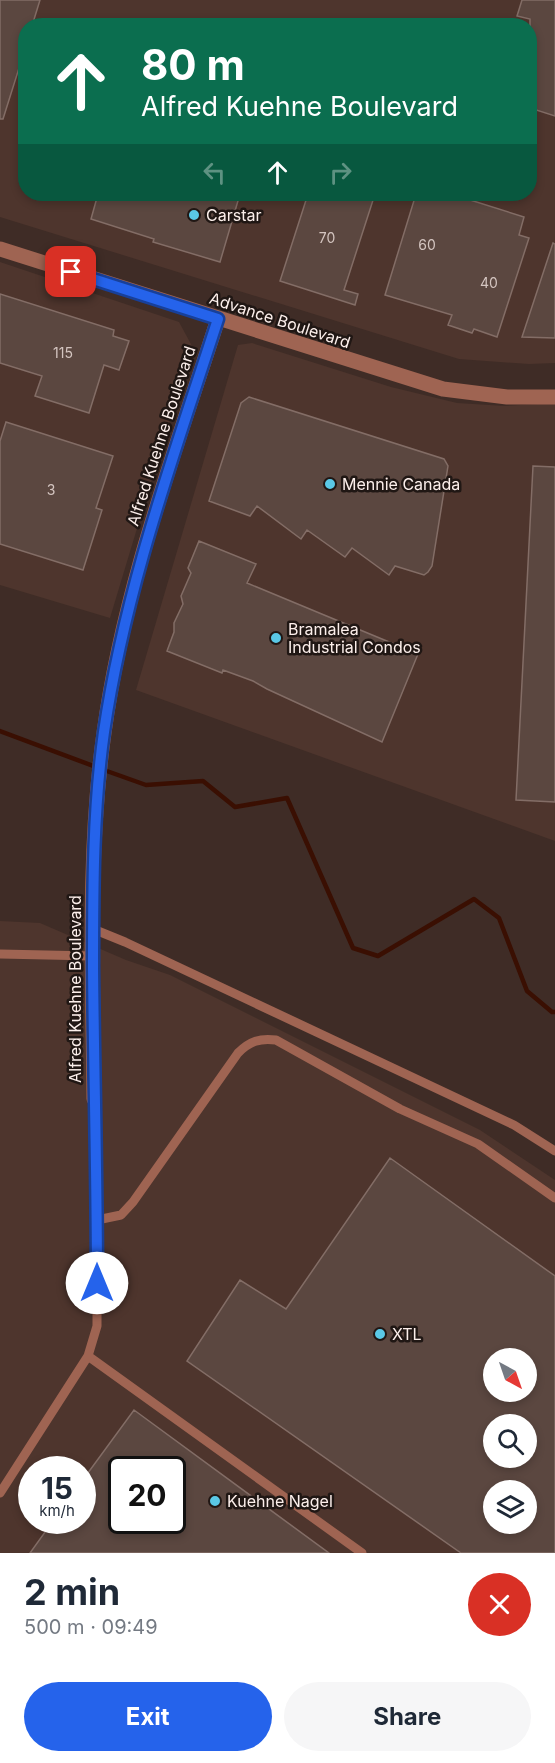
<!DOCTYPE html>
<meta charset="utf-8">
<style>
:root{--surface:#fff;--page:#f6f6f7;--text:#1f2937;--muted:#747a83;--accent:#2563eb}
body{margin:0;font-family:Inter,sans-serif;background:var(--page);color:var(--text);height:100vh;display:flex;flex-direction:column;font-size:22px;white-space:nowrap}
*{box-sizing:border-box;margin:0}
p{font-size:20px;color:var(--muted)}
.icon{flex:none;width:33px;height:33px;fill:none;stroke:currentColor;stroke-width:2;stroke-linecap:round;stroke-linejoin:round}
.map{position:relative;height:1553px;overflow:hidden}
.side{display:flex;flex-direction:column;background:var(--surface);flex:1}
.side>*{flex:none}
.banner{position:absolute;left:18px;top:18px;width:519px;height:183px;border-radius:24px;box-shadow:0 3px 9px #0003;background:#0b6e4f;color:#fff;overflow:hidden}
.needle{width:39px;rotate:140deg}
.buttons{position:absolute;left:483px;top:1348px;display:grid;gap:12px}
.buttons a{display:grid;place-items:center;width:54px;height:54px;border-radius:50%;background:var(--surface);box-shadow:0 3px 9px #0003;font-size:30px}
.speed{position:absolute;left:18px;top:1456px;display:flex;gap:12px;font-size:30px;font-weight:700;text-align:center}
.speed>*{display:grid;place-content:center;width:78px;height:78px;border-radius:50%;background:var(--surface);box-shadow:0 3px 9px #0003;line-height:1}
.speed small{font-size:15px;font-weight:400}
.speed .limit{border:3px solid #111;border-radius:9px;background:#fff;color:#111}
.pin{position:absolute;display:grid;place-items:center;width:51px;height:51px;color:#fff;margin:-26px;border-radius:12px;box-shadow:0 3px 9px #0006}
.me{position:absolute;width:66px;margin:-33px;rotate:0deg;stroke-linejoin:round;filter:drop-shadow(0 0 4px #0008)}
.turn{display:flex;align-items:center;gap:21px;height:126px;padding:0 24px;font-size:27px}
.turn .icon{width:78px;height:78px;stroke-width:2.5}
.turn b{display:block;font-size:42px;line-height:51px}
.lanes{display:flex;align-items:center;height:57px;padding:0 24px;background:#0003;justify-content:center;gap:30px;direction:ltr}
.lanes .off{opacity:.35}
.round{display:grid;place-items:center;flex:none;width:63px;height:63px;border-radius:32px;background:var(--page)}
.overview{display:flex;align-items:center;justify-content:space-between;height:102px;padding:0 24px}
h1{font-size:36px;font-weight:700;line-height:45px}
.button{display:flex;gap:12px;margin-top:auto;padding:12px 24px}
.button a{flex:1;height:69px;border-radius:36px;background:var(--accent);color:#fff;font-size:24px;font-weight:700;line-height:69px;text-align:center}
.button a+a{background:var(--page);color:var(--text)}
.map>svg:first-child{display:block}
.built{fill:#4e352d;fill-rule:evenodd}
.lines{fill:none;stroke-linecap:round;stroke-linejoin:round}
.stream{stroke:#3a0f02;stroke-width:4.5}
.building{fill:#5b4740;stroke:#836d66;stroke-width:1.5;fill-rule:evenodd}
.lane{stroke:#9f6452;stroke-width:9}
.street{stroke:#9f6452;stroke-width:15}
.route-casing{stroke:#184099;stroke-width:15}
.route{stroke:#2563eb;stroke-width:10}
.poi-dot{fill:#5ac8e6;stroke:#201714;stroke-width:2}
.labels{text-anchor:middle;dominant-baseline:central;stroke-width:5;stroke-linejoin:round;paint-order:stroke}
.number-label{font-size:14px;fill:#d4c5c0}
.poi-label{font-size:16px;fill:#fcefeb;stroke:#201714;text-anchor:start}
.street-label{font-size:16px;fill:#fcefeb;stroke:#201714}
</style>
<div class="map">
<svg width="555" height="1553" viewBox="0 0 555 1553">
<rect width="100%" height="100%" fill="#3f2c26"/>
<!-- built -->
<path class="built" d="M 0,0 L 555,0 L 555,363 L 529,364 L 459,359 L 0,217 ZM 26,26 L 530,26 L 530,194 L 26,194 Z
M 0,262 L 179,322 L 192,346 L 110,618 L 0,585 Z
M 252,343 L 391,387 L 457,403 L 505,406 L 555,403 L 555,841 L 136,690 L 238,345 Z
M 0,921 L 40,923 L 126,960 L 170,975 L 480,1130 L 555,1180 L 555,1553 L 0,1553 ZM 494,1359 L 526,1359 L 526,1392 L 494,1392 ZM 494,1425 L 526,1425 L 526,1458 L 494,1458 ZM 32,1470 L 82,1470 L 82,1521 L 32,1521 ZM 122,1470 L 172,1470 L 172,1521 L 122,1521 ZM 494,1491 L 526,1491 L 526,1524 L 494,1524 Z"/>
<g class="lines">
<!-- stream -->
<path class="stream" d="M 0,731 L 96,767
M 104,770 L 146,785 L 203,781 L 235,807 L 287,798 L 353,948 L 378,956 L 474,899 L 499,918 L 527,991 L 552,1012 L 555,1012"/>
</g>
<!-- building -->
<path class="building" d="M 0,0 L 40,0 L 32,26 L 26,26 L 26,46 L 3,119 L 0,119 Z
M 522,0 L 555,0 L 555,116 L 530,108 L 530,19 L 517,16 Z
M 98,194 L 240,194 L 220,262 L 153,242 L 154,239 L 91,219 Z
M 308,194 L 375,194 L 344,290 L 358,294 L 355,305 L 280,281 Z
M 416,194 L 469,194 L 467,199 L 524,217 L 519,235 L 529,238 L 497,337 L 474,329 L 472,333 L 448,325 L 452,315 L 385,295 Z
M 553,243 L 555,244 L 555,338 L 522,337 Z
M 0,294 L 114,330 L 113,336 L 129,341 L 119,370 L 104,365 L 89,413 L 35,396 L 42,376 L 0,363 Z
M 249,397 L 444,459 L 448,466 L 432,566 L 428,572 L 424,575 L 395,566 L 389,575 L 352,548 L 345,557 L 307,530 L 301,539 L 257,506 L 250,516 L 209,501 L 241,403 Z
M 6,422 L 113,456 L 96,508 L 102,510 L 83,570 L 0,544 L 0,441 Z
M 533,466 L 555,467 L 555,802 L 516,800 Z
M 199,541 L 256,564 L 247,583 L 418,654 L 382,742 L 267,689 L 253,681 L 223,670 L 222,673 L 167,651 L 174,632 L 174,623 L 183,604 L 181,596 L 191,573 L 188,568 Z
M 390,1158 L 555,1276 L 555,1553 L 461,1553 L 187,1361 L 240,1280 L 286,1309 ZM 494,1359 L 526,1359 L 526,1392 L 494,1392 ZM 494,1425 L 526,1425 L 526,1458 L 494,1458 ZM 494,1491 L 526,1491 L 526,1524 L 494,1524 Z
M 134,1410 L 329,1553 L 30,1553 L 53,1521 L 82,1521 L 82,1481 ZM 122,1470 L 172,1470 L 172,1521 L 122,1521 Z"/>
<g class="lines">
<!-- lane -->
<path class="lane" d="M 93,929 L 125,942 L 514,1125 L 555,1151
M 0,954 L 93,956
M 97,1220 L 121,1215 L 133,1202 L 238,1053 C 250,1041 260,1038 276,1040 L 400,1109 L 478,1144 L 555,1198
M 88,1356 L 362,1553
M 0,1493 L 88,1356 L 97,1326 L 97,1220 L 94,1099"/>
<!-- street -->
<path class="street" d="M 0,249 L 443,389 L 507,397 L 555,397
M 94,1099 C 93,978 87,854 104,733 C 123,590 174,455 218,319"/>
</g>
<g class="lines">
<!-- route casing -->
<g class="route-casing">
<path id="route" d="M 71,272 L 218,319 C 174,455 125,589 104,732 C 93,810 93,889 93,968 C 94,1073 97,1178 97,1283"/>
</g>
<!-- route -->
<use href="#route" class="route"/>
</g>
<!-- markers -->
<g class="poi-dot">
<circle cx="194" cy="215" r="6"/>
<circle cx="330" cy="484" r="6"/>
<circle cx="276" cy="638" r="6"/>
<circle cx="380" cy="1334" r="6"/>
<circle cx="215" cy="1501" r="6"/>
</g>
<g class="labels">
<!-- number labels -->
<g class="number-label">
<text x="327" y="237">70</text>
<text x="427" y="244">60</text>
<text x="489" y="282">40</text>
<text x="63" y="352">115</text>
<text x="51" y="489">3</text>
</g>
<!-- poi labels -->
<g class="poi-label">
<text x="206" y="215">Carstar</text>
<text x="342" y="484">Mennie Canada</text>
<text x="288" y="629">Bramalea<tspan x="288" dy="18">Industrial Condos</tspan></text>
<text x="392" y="1334">XTL</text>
<text x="227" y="1501">Kuehne Nagel</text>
</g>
<!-- street labels -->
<g class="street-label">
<text transform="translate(280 320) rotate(18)">Advance Boulevard</text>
<text transform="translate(161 436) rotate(-72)">Alfred Kuehne Boulevard</text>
<text transform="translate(75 989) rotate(-90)">Alfred Kuehne Boulevard</text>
</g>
</g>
</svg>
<div class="buttons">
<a><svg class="needle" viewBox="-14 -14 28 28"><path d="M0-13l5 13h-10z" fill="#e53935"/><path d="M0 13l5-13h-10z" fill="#747a83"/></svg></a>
<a><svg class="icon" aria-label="search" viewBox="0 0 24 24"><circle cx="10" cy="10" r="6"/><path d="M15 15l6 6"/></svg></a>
<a><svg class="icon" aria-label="layers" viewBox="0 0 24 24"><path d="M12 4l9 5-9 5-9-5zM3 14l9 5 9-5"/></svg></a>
</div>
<div class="speed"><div>15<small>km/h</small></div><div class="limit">20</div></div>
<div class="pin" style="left:71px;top:272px;background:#d93025"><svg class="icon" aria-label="arrive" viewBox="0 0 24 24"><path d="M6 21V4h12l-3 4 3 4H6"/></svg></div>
<svg class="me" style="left:97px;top:1283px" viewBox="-20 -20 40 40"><circle r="19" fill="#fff"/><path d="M0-13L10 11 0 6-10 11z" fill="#2563eb"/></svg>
<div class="banner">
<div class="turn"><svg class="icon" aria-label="ahead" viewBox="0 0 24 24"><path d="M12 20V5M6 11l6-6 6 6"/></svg><div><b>80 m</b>Alfred Kuehne Boulevard</div></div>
<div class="lanes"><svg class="icon off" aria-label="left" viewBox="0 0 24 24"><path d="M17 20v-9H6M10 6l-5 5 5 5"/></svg><svg class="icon" aria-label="ahead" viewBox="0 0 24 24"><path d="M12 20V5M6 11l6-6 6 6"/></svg><svg class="icon off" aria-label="right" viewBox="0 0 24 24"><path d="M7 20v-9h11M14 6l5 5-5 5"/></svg></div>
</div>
</div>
<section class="side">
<div class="overview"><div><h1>2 min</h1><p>500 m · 09:49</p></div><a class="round" style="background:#d93025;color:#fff"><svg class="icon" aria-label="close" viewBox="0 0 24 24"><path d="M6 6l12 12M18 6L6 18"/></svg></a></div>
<div class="button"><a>Exit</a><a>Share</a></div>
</section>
